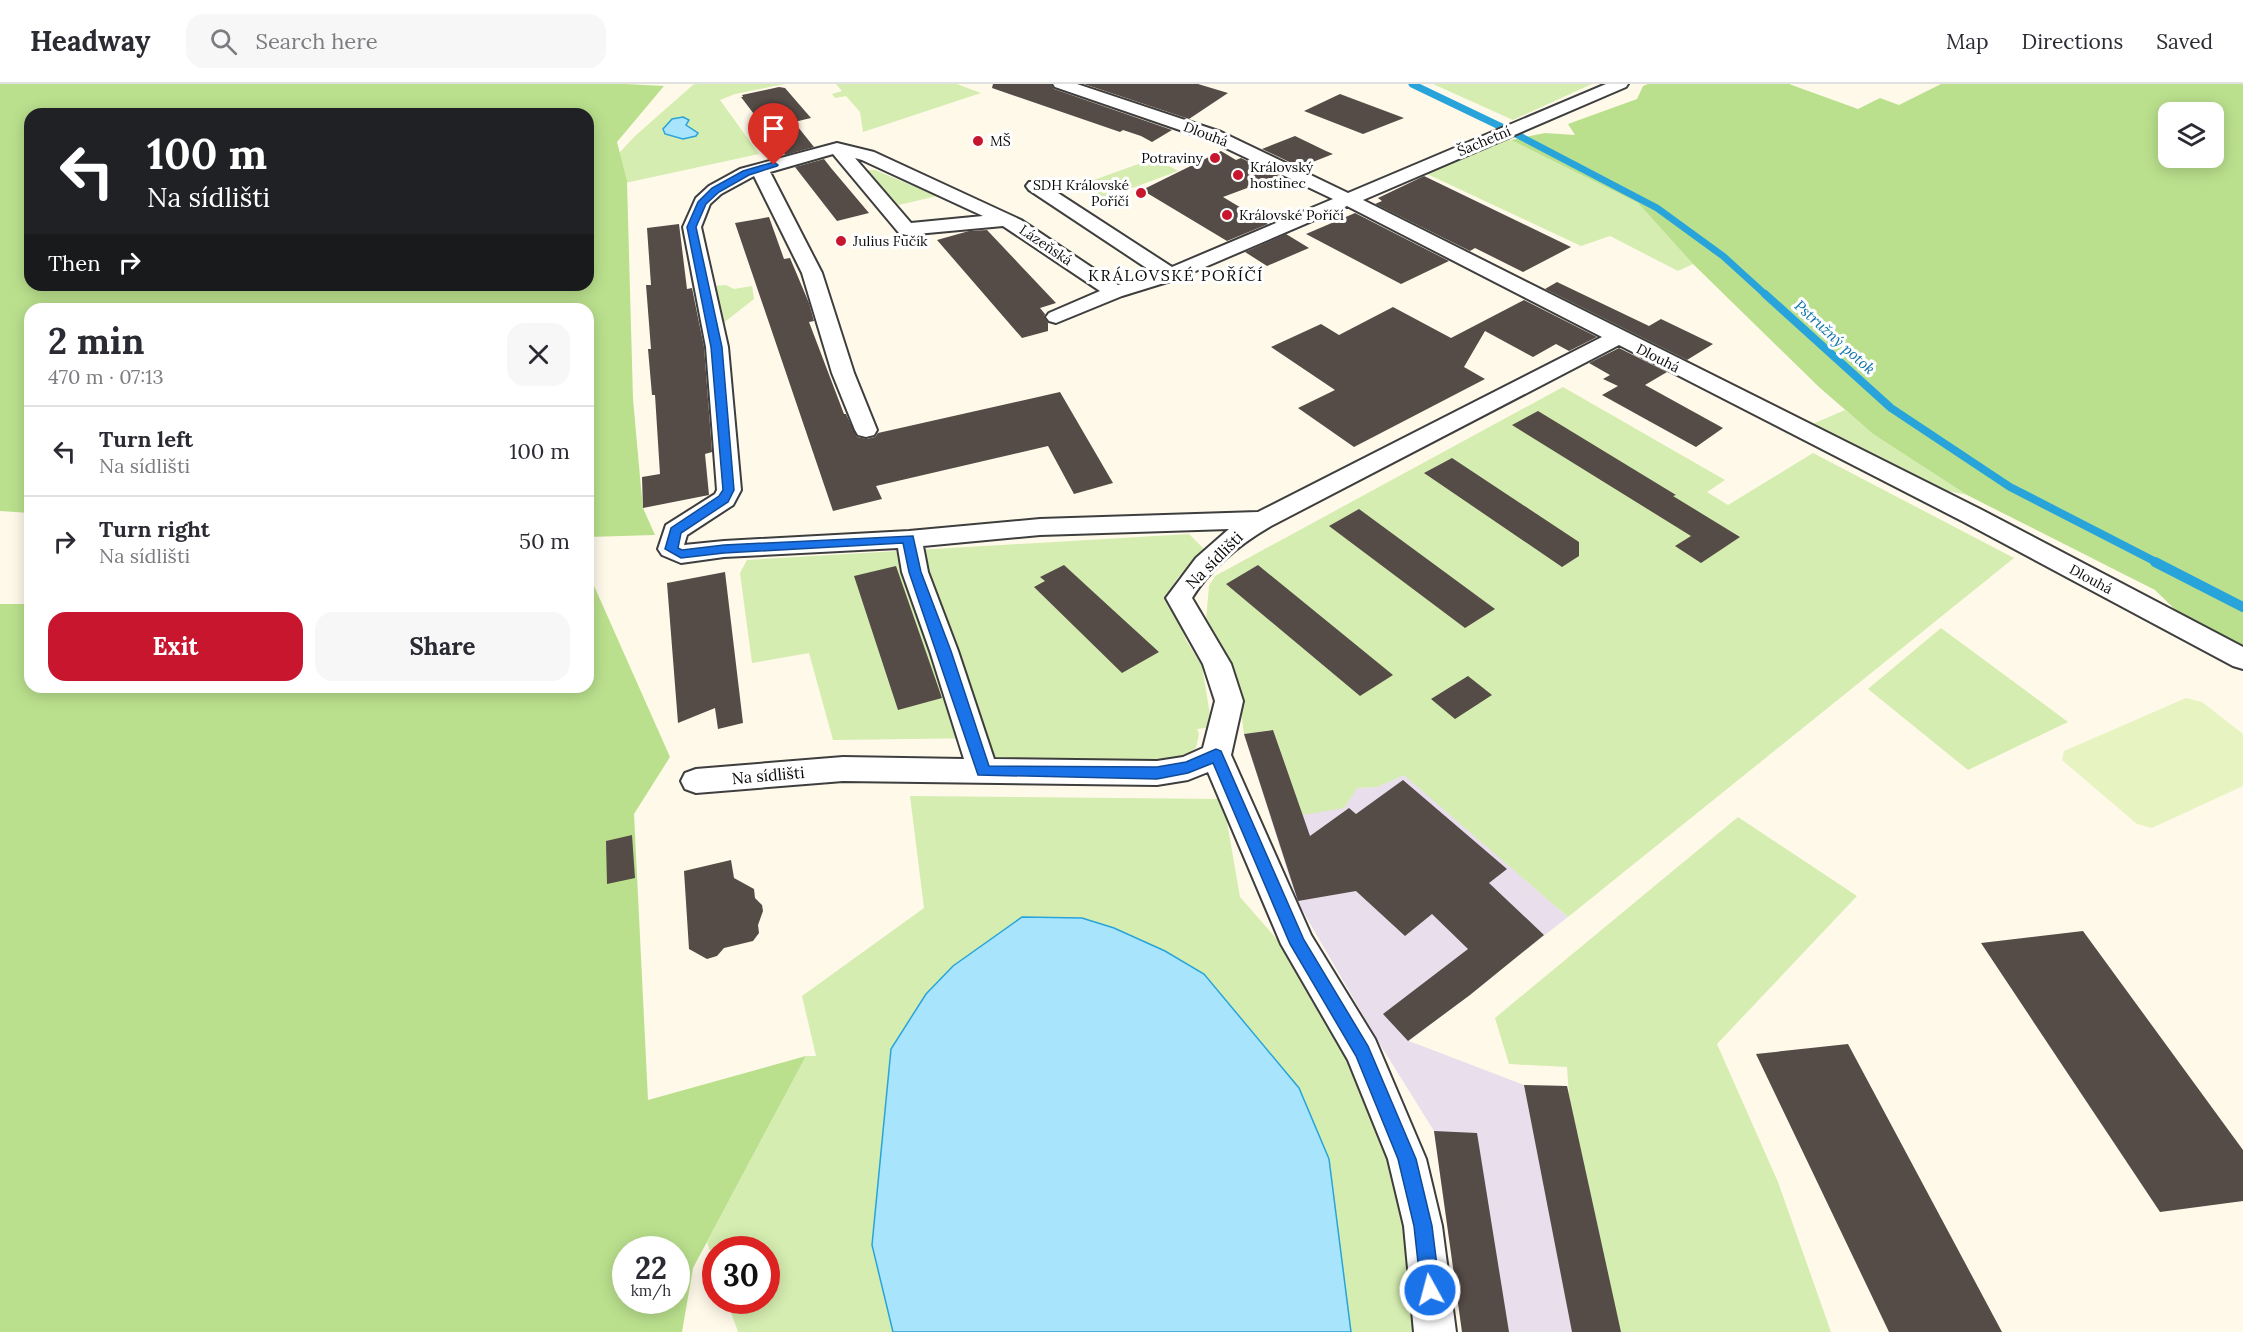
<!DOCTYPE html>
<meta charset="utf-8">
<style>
:root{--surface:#fff;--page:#f7f7f7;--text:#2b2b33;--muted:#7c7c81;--line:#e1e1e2;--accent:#c9162f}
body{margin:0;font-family:Lora,serif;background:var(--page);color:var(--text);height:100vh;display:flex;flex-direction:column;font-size:22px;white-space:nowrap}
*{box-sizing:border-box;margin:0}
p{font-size:20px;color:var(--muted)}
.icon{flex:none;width:33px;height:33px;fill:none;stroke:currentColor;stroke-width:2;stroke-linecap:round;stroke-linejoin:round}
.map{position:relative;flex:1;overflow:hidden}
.sheet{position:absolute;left:24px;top:219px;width:570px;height:390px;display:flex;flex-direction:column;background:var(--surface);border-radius:18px;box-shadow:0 3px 15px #0003}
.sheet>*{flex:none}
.banner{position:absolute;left:24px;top:24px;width:570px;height:183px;border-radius:18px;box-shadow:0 3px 15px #0003;background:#202124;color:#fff;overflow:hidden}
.fabs{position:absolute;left:2158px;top:18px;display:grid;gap:12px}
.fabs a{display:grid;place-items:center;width:66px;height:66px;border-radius:12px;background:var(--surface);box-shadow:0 3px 15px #0003;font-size:30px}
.speed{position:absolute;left:612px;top:1152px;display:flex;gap:12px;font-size:30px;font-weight:700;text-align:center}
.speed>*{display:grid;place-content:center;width:78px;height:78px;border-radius:50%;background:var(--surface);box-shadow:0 3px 15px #0003;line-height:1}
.speed small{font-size:15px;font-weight:400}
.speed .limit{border:9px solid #d22;background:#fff;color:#111}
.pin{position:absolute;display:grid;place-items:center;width:51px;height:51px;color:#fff;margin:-62px -26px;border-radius:50% 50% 50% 0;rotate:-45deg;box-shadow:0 0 6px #0007}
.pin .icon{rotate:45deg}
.me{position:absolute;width:66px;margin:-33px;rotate:353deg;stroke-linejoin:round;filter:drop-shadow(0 0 4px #0008)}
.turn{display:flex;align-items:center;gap:21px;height:126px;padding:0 24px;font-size:27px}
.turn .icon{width:78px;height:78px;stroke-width:2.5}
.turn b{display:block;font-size:42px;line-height:51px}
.then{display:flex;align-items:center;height:57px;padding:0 24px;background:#0003;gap:12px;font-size:22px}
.round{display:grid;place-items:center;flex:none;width:63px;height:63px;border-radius:18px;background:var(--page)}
.headline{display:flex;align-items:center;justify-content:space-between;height:102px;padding:0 24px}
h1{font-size:36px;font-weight:800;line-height:45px}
.button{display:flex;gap:12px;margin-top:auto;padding:12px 24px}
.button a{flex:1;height:69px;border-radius:18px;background:var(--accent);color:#fff;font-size:24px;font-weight:800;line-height:69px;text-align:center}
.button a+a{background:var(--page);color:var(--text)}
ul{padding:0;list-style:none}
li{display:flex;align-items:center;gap:18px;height:90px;padding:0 24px;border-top:2px solid var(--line)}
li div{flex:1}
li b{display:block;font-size:22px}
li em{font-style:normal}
header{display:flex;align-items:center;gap:36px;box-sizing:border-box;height:84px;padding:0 30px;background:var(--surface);border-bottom:2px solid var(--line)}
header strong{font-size:28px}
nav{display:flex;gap:33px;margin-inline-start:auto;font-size:21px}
.search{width:420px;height:54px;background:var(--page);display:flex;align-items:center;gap:15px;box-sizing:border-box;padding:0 21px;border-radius:18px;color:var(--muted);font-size:22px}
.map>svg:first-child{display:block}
.industrial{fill:#e9deec}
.green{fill:#d5edb0}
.forest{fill:#bae08d;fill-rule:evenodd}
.pitch{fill:#e7f4c2}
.water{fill:#a8e5fd;stroke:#28a4db;stroke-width:1.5}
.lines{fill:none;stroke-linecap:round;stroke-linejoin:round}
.stream-far2{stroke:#28a4db;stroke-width:7}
.stream-far1{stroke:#28a4db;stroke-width:8}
.stream{stroke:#28a4db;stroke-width:10}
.building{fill:#554b47}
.minor-casing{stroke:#3e3e3e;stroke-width:4}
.minor{fill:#fff;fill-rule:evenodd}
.route{fill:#1a73e8;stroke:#114b97;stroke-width:1.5}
.poi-dot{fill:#c9162f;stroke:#fff;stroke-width:2}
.labels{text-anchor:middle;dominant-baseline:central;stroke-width:6;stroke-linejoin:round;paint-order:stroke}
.far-street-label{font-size:14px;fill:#0b0b0b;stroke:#fff}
.far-poi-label{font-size:14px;fill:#0b0b0b;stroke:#fff;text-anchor:start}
.far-water-label{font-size:15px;font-style:italic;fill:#0972a9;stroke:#fff}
.far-quarter-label{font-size:16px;letter-spacing:1.5px;fill:#0b0b0b;stroke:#fff}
.street-label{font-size:16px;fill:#0b0b0b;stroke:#fff}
</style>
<header>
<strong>Headway</strong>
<div class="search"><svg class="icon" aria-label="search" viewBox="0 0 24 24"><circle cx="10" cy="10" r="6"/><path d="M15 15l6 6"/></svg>Search here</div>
<nav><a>Map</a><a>Directions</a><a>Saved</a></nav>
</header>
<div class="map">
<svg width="2243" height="1248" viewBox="0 0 2243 1248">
<rect width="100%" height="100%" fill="#fff9ea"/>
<!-- industrial -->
<path class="industrial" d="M 1273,646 L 1357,704 L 1377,703 L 1404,690 L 1568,833 L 1409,957 L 1524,1001 L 1567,1002 L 1620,1248 L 1462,1248 L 1434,1047 L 1381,962 L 1297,817 L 1244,650 Z"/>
<!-- green -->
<path class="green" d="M 694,0 L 785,0 L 735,10 L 720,16 L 759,70 L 588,107 L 588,102 L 635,52 Z
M 836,0 L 957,0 L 981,9 L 863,48 L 860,28 L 846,12 L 835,14 L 832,10 L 842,7 Z
M 1433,0 L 1592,0 L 1513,36 Z
M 1507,54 L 1638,119 L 1693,180 L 1678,187 L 1610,152 L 1581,162 L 1427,90 Z
M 1155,74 L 1178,87 L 1100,116 L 1077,102 Z
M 868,86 L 875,86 L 937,112 L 899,121 L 866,89 Z
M 726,201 L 734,205 L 752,202 L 754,215 L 717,244 L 713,202 Z
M 1563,303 L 1725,396 L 1707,408 L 1728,421 L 1813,369 L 2014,474 L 1568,833 L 1404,691 L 1377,703 L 1357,704 L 1344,724 L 1302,731 L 1273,646 L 1244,650 L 1236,592 L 1206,536 L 1209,502 L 1215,492 Z
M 1845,326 L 1873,350 L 1967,411 L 1920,401 L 1808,342 Z
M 1189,450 L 1207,468 L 1178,493 L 1168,509 L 1186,556 L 1202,582 L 1212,643 L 1197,645 L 1199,650 L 1196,664 L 1177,677 L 996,683 L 985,654 L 833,656 L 809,569 L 752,579 L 740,489 L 747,476 Z
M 1941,544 L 2068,638 L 1968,686 L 1868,605 Z
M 910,712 L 1223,715 L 1240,813 L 1297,878 L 1364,1007 L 1401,1118 L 1418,1248 L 1351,1248 L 1329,1075 L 1204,890 L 1165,867 L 1114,844 L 1022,833 L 953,882 L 926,910 L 874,1167 L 893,1248 L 738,1248 L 727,1217 L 766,1216 L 766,1166 L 716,1166 L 715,1182 L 707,1158 L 806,972 L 816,972 L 802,912 L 924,824 Z
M 1738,733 L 1857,812 L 1717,960 L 1778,1098 L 1831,1248 L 1619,1248 L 1569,1012 L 1567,983 L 1509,980 L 1495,934 Z"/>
<!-- forest -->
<path class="forest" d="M 0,0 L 626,0 L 664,2 L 617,58 L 627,97 L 633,315 L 640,393 L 643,424 L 655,451 L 588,453 L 588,225 L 30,225 L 30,429 L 0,427 ZM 30,30 L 588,30 L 588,201 L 30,201 Z
M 1648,0 L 1789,0 L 1858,25 L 1880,14 L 1899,21 L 1941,0 L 2243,0 L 2243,562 L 2190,540 L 2155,506 L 1967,411 L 1873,350 L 1819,303 L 1693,180 L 1638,119 L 1511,56 L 1545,49 L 1575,51 L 1568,40 L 1637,15 L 1643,2 ZM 2169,28 L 2214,28 L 2214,74 L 2169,74 Z
M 588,469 L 591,495 L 670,673 L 634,730 L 648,1016 L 806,972 L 693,1184 L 682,1248 L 0,1248 L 0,520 L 30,520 L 30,603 L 588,603 ZM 626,1166 L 676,1166 L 676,1216 L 626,1216 Z"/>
<!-- pitch -->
<path class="pitch" d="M 2186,614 L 2202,618 L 2243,650 L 2243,702 L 2152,744 L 2137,740 L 2062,676 L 2064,667 Z"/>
<!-- water -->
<path class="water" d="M 683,33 L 689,36 L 686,41 L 698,49 L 696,52 L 683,55 L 665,50 L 663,45 L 672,35 Z
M 1022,833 L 1082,834 L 1114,844 L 1165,867 L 1204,890 L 1299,1004 L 1329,1075 L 1351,1248 L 893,1248 L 872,1161 L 891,965 L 926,910 L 953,882 Z"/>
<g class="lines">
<!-- stream-far2 -->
<path class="stream-far2" d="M 1412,0 L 1510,47 L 1657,124 L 1723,172 L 1767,212"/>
<!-- stream-far1 -->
<path class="stream-far1" d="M 1765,210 L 1891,324 L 2010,403 L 2158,479"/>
<!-- stream -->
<path class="stream" d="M 2155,478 L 2243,523"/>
</g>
<!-- building -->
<path class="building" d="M 993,0 L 1051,0 L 1054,5 L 1172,46 L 1152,58 L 1141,52 L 1123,46 L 1120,48 L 992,4 Z
M 1084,0 L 1198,0 L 1228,9 L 1189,35 Z
M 779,3 L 785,4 L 811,34 L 794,38 L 814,63 L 785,71 L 741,13 L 743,13 L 742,11 Z
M 1340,10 L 1404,34 L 1363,50 L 1304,27 Z
M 1295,52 L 1326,67 L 1333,70 L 1300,83 L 1262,65 Z
M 1221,67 L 1236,76 L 1241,74 L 1279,92 L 1223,113 L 1268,140 L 1227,157 L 1142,106 Z
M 824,75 L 831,84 L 869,129 L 837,137 L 795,83 Z
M 1424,92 L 1571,163 L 1523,188 L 1475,164 L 1470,167 L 1375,120 L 1382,117 L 1378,114 Z
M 1355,129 L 1449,177 L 1401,200 L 1306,150 Z
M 769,133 L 784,175 L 790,174 L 809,219 L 814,237 L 809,238 L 844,330 L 846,330 L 857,353 L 867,355 L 875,353 L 878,349 L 1060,308 L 1113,399 L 1074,410 L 1048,362 L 876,402 L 882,415 L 833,427 L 735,139 Z
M 679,140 L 687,205 L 692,204 L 704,263 L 712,368 L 705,370 L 709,411 L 643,424 L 642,393 L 660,390 L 655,311 L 652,311 L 648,265 L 651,265 L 646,201 L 651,201 L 647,144 Z
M 987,146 L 1056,219 L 1040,224 L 1045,230 L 1044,233 L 1048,239 L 1048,247 L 1022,254 L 937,156 L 969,147 Z
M 1286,150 L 1309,164 L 1267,182 L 1245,168 Z
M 1557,198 L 1649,242 L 1661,235 L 1713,260 L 1687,276 L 1545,205 Z
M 1524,216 L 1597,253 L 1569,267 L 1556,260 L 1533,273 L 1485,247 L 1464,283 L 1485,295 L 1354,363 L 1298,324 L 1335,306 L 1271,263 L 1321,240 L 1339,251 L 1393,223 L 1451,254 Z
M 1619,264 L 1667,288 L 1645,301 L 1723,344 L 1696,363 L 1602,311 L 1618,302 L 1603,295 L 1610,291 L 1589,279 Z
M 1538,327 L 1676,411 L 1673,412 L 1740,453 L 1701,479 L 1675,462 L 1691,452 L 1512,341 Z
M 1452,374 L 1579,458 L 1579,472 L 1562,483 L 1424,389 Z
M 1359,425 L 1495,525 L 1465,544 L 1329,442 Z
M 1064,481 L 1113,526 L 1159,568 L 1122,589 L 1034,503 L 1045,497 L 1040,493 Z
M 1258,481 L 1393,591 L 1360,612 L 1226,500 Z
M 896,482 L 942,614 L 898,626 L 854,492 Z
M 725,488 L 743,639 L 718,645 L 715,624 L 678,639 L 667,499 Z
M 1468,592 L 1492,611 L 1455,635 L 1431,615 Z
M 1273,646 L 1310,752 L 1349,724 L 1356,730 L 1403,696 L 1507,785 L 1489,799 L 1544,851 L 1470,911 L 1408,957 L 1383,930 L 1468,865 L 1432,830 L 1405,852 L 1356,807 L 1298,817 L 1244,650 Z
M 632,751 L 635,794 L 607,800 L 606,757 Z
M 731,776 L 734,794 L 754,805 L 755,814 L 762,821 L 763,827 L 758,841 L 759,849 L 753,857 L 724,864 L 717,872 L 707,875 L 689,865 L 684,787 Z
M 2083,847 L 2243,1066 L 2243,1117 L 2160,1128 L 1981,859 Z
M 1848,960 L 2002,1248 L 1889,1248 L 1756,970 Z
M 1524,1001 L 1567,1002 L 1621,1248 L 1572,1248 Z
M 1434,1047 L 1477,1049 L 1509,1248 L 1462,1248 Z"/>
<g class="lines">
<!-- minor casing -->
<g class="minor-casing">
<path id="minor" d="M 1053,0 L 1077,0 L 1221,48 L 1348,109 L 1606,0 L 1628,0 L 1626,3 L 1363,116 L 1980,425 L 2243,563 L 2243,585 L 2233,582 L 1962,437 L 1619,261 L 1271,442 C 1240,460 1211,483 1192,514 L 1231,580 L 1243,617 L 1231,671 L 1311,851 L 1375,955 L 1426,1075 L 1442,1142 L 1456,1248 L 1414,1248 L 1404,1142 L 1388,1075 L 1348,976 L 1281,860 L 1208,688 L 1188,696 L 1157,701 L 843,697 L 696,709 L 685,705 L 681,697 L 685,689 L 696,685 L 843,673 L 964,675 L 930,567 L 902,488 L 898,464 L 724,473 L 681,479 L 662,471 L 658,465 L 666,441 L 715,410 L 717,406 L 706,263 L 683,143 L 696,114 L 709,102 L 740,85 L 837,59 L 874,68 L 1021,136 L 1118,201 L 1154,189 L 1029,106 L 1026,102 L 1029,98 L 1041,98 L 1172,183 L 1333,115 L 1209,56 L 1055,3 ZM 833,70 L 899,149 L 906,151 L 1003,142 L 1100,207 L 1049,229 L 1046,233 L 1049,237 L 1056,239 L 1122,212 L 1177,195 L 1347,122 L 1602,253 L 1258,428 L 1040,435 L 909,447 L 724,457 L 684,461 L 687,451 L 733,421 L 741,406 L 728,263 L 701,143 L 710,120 L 721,110 L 754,92 L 802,189 L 832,289 L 855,346 L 858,351 L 866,353 L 874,351 L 877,346 L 854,289 L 822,189 L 770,88 ZM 855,74 L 862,76 L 983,132 L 911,139 ZM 1229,445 L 1196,474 L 1166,514 L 1203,580 L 1215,617 L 1203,664 L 1183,673 L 1157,677 L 994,675 L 958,567 L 928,488 L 923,462 L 1040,451 Z"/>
</g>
<!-- minor -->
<use href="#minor" class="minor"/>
</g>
<!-- route -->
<path class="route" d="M 774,78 L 778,81 L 777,82 L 749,91 L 719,108 L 706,120 L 696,143 L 722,263 L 734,406 L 728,418 L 681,449 L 678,464 L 682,466 L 724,461 L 913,452 L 921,488 L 951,567 L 989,682 L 1157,683 L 1186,678 L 1216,665 L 1221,667 L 1304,856 L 1368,962 L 1416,1075 L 1432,1142 L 1440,1206 L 1437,1213 L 1430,1215 L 1423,1213 L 1421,1206 L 1414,1142 L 1398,1075 L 1356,972 L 1290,860 L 1213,679 L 1188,689 L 1157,695 L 978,691 L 909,488 L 903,459 L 724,469 L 681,474 L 665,465 L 671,444 L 719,412 L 723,406 L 711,263 L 687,143 L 698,118 L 712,104 L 743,87 Z"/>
<!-- markers -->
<g class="poi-dot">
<circle cx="978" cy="57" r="6"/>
<circle cx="1215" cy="74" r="6"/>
<circle cx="1238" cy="91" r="6"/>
<circle cx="1141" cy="109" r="6"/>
<circle cx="1227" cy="131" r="6"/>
<circle cx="841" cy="157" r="6"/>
</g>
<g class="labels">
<!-- far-street labels -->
<g class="far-street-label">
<text transform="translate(1206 50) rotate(21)">Dlouhá</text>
<text transform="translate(1484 57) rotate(-23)">Šachetní</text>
<text transform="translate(1046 161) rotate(34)">Lázeňská</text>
<text transform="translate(1658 274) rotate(27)">Dlouhá</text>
<text transform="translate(2091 495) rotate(28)">Dlouhá</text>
</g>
<!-- far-poi labels -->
<g class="far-poi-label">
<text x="990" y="57">MŠ</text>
<text x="1203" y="74" text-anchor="end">Potraviny</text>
<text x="1250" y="83">Královský<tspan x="1250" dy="16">hostinec</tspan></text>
<text x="1129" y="101" text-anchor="end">SDH Královské<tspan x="1129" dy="16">Poříčí</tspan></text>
<text x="1239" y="131">Královské Poříčí</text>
<text x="853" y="157">Julius Fučík</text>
</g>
<!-- far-water labels -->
<g class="far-water-label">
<text transform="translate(1835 253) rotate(42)">Pstružný potok</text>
</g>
<!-- far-quarter labels -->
<g class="far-quarter-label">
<text x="1176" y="191">KRÁLOVSKÉ POŘÍČÍ</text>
</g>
<!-- street labels -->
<g class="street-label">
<text transform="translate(1214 476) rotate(-45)">Na sídlišti</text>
<text transform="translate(768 691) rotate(-5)">Na sídlišti</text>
</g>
</g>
</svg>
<div class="fabs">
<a><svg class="icon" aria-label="layers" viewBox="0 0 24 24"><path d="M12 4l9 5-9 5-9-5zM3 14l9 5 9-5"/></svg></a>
</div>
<div class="speed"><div>22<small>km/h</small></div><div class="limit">30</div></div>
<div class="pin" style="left:774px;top:81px;background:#d93025"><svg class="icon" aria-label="arrive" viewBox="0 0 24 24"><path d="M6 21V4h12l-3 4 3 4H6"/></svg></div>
<svg class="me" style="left:1430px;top:1206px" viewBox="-20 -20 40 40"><circle r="17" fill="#1a73e8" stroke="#fff" stroke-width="3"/><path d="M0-11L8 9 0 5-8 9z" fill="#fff"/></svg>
<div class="banner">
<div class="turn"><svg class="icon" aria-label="left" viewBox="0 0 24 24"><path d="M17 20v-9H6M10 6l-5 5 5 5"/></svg><div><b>100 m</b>Na sídlišti</div></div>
<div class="then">Then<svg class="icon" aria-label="right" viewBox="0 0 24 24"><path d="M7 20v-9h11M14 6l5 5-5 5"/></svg></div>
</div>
<section class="sheet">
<div class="headline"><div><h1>2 min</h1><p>470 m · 07:13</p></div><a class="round"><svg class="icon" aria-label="close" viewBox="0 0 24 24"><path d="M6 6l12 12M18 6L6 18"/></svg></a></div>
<ul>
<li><svg class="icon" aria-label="left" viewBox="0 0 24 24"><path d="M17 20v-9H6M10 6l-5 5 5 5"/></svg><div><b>Turn left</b><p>Na sídlišti</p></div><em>100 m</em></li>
<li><svg class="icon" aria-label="right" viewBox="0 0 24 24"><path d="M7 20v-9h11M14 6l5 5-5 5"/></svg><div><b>Turn right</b><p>Na sídlišti</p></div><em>50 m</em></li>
</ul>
<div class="button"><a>Exit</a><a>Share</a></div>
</section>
</div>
